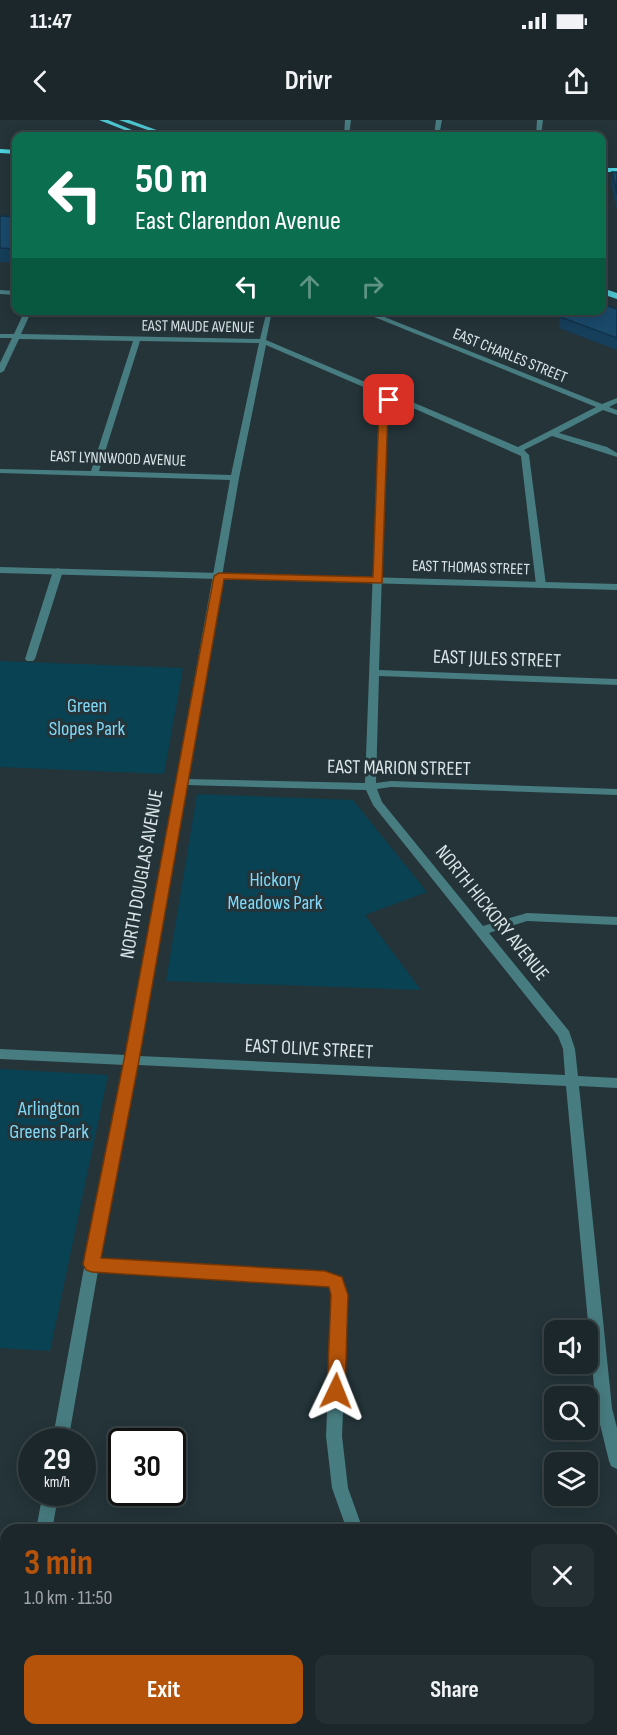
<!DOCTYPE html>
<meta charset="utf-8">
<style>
:root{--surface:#1b272b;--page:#242f33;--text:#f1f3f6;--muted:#a0a5a9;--line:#394447;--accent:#b45309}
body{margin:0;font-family:"Sofia Sans Condensed",sans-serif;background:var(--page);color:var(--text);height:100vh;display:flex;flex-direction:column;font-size:22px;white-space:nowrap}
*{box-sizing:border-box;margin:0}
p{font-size:20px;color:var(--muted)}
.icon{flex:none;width:33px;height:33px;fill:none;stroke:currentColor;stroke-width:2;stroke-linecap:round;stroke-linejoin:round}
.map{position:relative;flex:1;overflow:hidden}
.sheet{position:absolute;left:0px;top:1404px;width:618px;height:212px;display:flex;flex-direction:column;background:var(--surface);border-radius:18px 18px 0 0;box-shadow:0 3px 15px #0003,0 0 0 2px var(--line)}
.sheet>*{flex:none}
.top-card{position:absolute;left:12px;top:12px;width:594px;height:183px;border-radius:12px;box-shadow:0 3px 15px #0003,0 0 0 2px var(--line);background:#0b6e4f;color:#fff;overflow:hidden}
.fabs{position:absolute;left:544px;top:1200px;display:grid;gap:12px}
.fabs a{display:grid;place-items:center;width:54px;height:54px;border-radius:12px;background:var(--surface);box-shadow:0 3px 15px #0003,0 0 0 2px var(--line);font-size:30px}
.speed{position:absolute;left:18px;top:1308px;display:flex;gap:12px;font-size:30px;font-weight:700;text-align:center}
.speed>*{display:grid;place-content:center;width:78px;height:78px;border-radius:50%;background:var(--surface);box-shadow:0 3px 15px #0003,0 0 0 2px var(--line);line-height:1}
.speed small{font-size:15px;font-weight:400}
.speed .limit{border:3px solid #111;border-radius:9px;background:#fff;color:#111}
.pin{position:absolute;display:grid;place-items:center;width:51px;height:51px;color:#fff;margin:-26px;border-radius:12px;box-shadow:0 3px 9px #0006}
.me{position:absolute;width:66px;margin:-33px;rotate:2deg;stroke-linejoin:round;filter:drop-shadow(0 0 4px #0008)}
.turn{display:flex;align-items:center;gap:21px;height:126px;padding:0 24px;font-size:27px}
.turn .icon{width:78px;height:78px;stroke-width:2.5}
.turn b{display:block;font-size:42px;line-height:51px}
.lanes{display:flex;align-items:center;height:57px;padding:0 24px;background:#0003;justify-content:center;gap:30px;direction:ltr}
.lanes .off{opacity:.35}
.round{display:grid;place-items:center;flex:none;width:63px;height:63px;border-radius:12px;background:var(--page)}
.head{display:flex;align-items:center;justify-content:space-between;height:102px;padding:0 24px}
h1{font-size:36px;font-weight:700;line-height:45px;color:var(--accent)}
.primary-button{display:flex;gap:12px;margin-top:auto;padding:12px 24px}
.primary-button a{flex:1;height:69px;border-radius:12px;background:var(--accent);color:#fff;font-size:24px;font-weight:700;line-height:69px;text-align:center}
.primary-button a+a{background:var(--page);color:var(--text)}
.status{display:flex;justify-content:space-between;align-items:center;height:42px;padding:0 30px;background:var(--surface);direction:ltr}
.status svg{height:16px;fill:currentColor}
header{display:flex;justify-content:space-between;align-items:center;height:78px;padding:0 24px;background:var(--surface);font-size:27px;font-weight:700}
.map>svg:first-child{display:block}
.green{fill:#094253}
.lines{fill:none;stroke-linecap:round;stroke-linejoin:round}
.minor{fill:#477c80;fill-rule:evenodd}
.tertiary{fill:#477c80;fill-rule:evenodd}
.primary{fill:#4ec6d0;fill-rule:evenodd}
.trunk{fill:#4dd4e0;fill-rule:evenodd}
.wall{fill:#163f5b}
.building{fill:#1a496a;stroke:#12334a;stroke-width:1.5}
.route{fill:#b45309;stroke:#753606;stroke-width:1.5}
.labels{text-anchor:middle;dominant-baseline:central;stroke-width:6;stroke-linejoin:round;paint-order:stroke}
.far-street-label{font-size:16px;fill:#dbe5e8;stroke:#243439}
.street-label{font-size:20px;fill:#dbe5e8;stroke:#243439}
.park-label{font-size:20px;fill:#82d8f6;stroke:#243439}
</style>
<div class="status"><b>11:47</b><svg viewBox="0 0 49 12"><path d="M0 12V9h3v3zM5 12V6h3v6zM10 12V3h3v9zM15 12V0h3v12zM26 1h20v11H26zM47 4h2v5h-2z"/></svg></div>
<header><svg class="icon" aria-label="back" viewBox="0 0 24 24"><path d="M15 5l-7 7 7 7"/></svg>Drivr<svg class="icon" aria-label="share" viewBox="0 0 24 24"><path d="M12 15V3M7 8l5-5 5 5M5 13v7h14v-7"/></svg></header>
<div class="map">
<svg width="617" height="1615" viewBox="0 0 617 1615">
<rect width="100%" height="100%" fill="#243439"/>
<!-- green -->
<path class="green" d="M 0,541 L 183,548 L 164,654 L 0,647 Z
M 197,674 L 353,680 L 427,772 L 365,795 L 421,870 L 166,861 Z
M 0,949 L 108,955 L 50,1231 L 0,1228 Z"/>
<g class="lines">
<!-- minor -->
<path class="minor" d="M 345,0 L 351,0 L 349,16 L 344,16 Z
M 436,0 L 442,0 L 439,16 L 434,16 Z
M 537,0 L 543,0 L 541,16 L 536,16 Z
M 0,170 L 16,171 L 16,175 L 0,174 Z
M 25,190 L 32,190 L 21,214 L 260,219 L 266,194 L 273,190 L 284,190 L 271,196 L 266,220 L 518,327 L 596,287 L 357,190 L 367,190 L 602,284 L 617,278 L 617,283 L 609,287 L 617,290 L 617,295 L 603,290 L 559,313 L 607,327 L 617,333 L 617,337 L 552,316 L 524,330 L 529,335 L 546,465 L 541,468 L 536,465 L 521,336 L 395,280 L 387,289 L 379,550 L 617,559 L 617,565 L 379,556 L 376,663 L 391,661 L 617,669 L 617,675 L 391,667 L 377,669 L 382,682 L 483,806 L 527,793 L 617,797 L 617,805 L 527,801 L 489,813 L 569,911 L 575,929 L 578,956 L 617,958 L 617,968 L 579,966 L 612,1288 L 617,1308 L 617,1349 L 611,1346 L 609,1341 L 596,1288 L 566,966 L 138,945 L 100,1138 L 325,1152 L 341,1157 L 348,1175 L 342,1316 L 348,1368 L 363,1410 L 347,1410 L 332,1368 L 326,1316 L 332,1175 L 330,1166 L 325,1164 L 98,1151 L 68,1322 L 52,1322 L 88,1126 L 125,945 L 0,939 L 0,929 L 127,935 L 230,360 L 0,353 L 0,349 L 91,351 L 133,221 L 19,219 L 4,251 L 0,253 L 0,243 L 12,218 L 0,218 L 0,214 L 14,214 ZM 140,221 L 259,223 L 231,355 L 99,351 ZM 266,225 L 389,278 L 379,289 L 365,663 L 187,659 L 239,358 ZM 186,665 L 366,670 L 373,685 L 558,916 L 563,929 L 565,955 L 139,936 Z
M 58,448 L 63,451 L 35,539 L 33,541 L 27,541 L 25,539 L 53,451 Z
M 43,1372 L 59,1372 L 52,1410 L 36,1410 Z
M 6,1602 L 6,1610 L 17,1610 L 16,1615 L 0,1615 L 1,1603 Z
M 412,1610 L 434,1610 L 432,1615 L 410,1615 Z
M 460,1610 L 481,1610 L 483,1615 L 462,1615 Z"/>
<!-- tertiary -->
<path class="tertiary" d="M 0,447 L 617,464 L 617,470 L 0,453 Z"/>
<!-- primary -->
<path class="primary" d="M 99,0 L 108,0 L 132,10 L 127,11 Z
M 119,0 L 129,0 L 173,16 L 165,16 Z
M 602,168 L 617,173 L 617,179 L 602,174 Z"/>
<!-- trunk -->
<path class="trunk" d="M 0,29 L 16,30 L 16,34 L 0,33 Z
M 602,48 L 617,48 L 617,52 L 602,52 Z"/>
</g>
<!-- wall -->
<path class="wall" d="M 612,52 L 617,52 L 617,91 L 611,62 Z
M 0,96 L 16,97 L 16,143 L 0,142 Z
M 617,189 L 617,230 L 559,208 L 560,197 Z"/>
<!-- building -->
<path class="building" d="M 612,52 L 617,52 L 617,74 Z
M 0,96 L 16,97 L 16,129 L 0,128 Z
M 602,184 L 617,189 L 617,218 L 560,197 L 575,190 L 602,190 Z"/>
<!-- route -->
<path class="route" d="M 386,278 L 393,280 L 388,289 L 382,463 L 224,459 L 139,940 L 101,1138 L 325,1151 L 342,1157 L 348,1175 L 345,1271 L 342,1277 L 336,1279 L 329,1277 L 327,1271 L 331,1175 L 329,1167 L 92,1152 L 86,1150 L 83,1144 L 124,940 L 214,456 L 219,453 L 373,457 L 379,289 Z"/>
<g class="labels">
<!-- far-street labels -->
<g class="far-street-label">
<text transform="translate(198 207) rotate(1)">EAST MAUDE AVENUE</text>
<text transform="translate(510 236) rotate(22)">EAST CHARLES STREET</text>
<text transform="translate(118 339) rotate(2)">EAST LYNNWOOD AVENUE</text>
<text transform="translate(471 448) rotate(2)">EAST THOMAS STREET</text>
</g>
<!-- street labels -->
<g class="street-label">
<text transform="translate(497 539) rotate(2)">EAST JULES STREET</text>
<text transform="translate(399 648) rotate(1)">EAST MARION STREET</text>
<text transform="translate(142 754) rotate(-80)">NORTH DOUGLAS AVENUE</text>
<text transform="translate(492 793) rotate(51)">NORTH HICKORY AVENUE</text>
<text transform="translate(309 929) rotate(3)">EAST OLIVE STREET</text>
</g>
<!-- park labels -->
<g class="park-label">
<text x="87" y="586">Green<tspan x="87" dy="23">Slopes Park</tspan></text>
<text x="275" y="760">Hickory<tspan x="275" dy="23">Meadows Park</tspan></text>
<text x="49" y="989">Arlington<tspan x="49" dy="23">Greens Park</tspan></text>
</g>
</g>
</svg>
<div class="fabs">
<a><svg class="icon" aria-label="sound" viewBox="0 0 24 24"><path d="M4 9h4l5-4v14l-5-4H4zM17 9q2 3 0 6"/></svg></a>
<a><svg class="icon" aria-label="search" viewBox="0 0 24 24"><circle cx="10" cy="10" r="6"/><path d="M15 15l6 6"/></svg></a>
<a><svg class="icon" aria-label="layers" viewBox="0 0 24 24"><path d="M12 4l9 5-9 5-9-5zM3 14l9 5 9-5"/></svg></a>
</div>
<div class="speed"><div>29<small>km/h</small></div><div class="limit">30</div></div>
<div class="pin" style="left:389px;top:280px;background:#d93025"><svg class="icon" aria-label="arrive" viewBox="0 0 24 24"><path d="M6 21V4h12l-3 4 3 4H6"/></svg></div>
<svg class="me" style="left:336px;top:1271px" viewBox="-20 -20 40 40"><path d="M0-17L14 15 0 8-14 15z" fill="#b45309" stroke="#fff" stroke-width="4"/></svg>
<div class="top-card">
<div class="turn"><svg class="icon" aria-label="left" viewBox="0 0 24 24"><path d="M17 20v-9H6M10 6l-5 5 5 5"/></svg><div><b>50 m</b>East Clarendon Avenue</div></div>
<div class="lanes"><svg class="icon" aria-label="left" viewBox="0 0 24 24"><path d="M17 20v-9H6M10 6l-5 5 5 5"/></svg><svg class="icon off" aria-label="ahead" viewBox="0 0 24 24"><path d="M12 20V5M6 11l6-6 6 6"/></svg><svg class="icon off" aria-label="right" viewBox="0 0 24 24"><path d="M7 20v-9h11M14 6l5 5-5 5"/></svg></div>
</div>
<section class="sheet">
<div class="head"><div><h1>3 min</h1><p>1.0 km · 11:50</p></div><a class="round"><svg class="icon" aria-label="close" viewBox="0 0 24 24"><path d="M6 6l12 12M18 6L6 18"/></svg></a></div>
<div class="primary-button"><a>Exit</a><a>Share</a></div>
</section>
</div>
